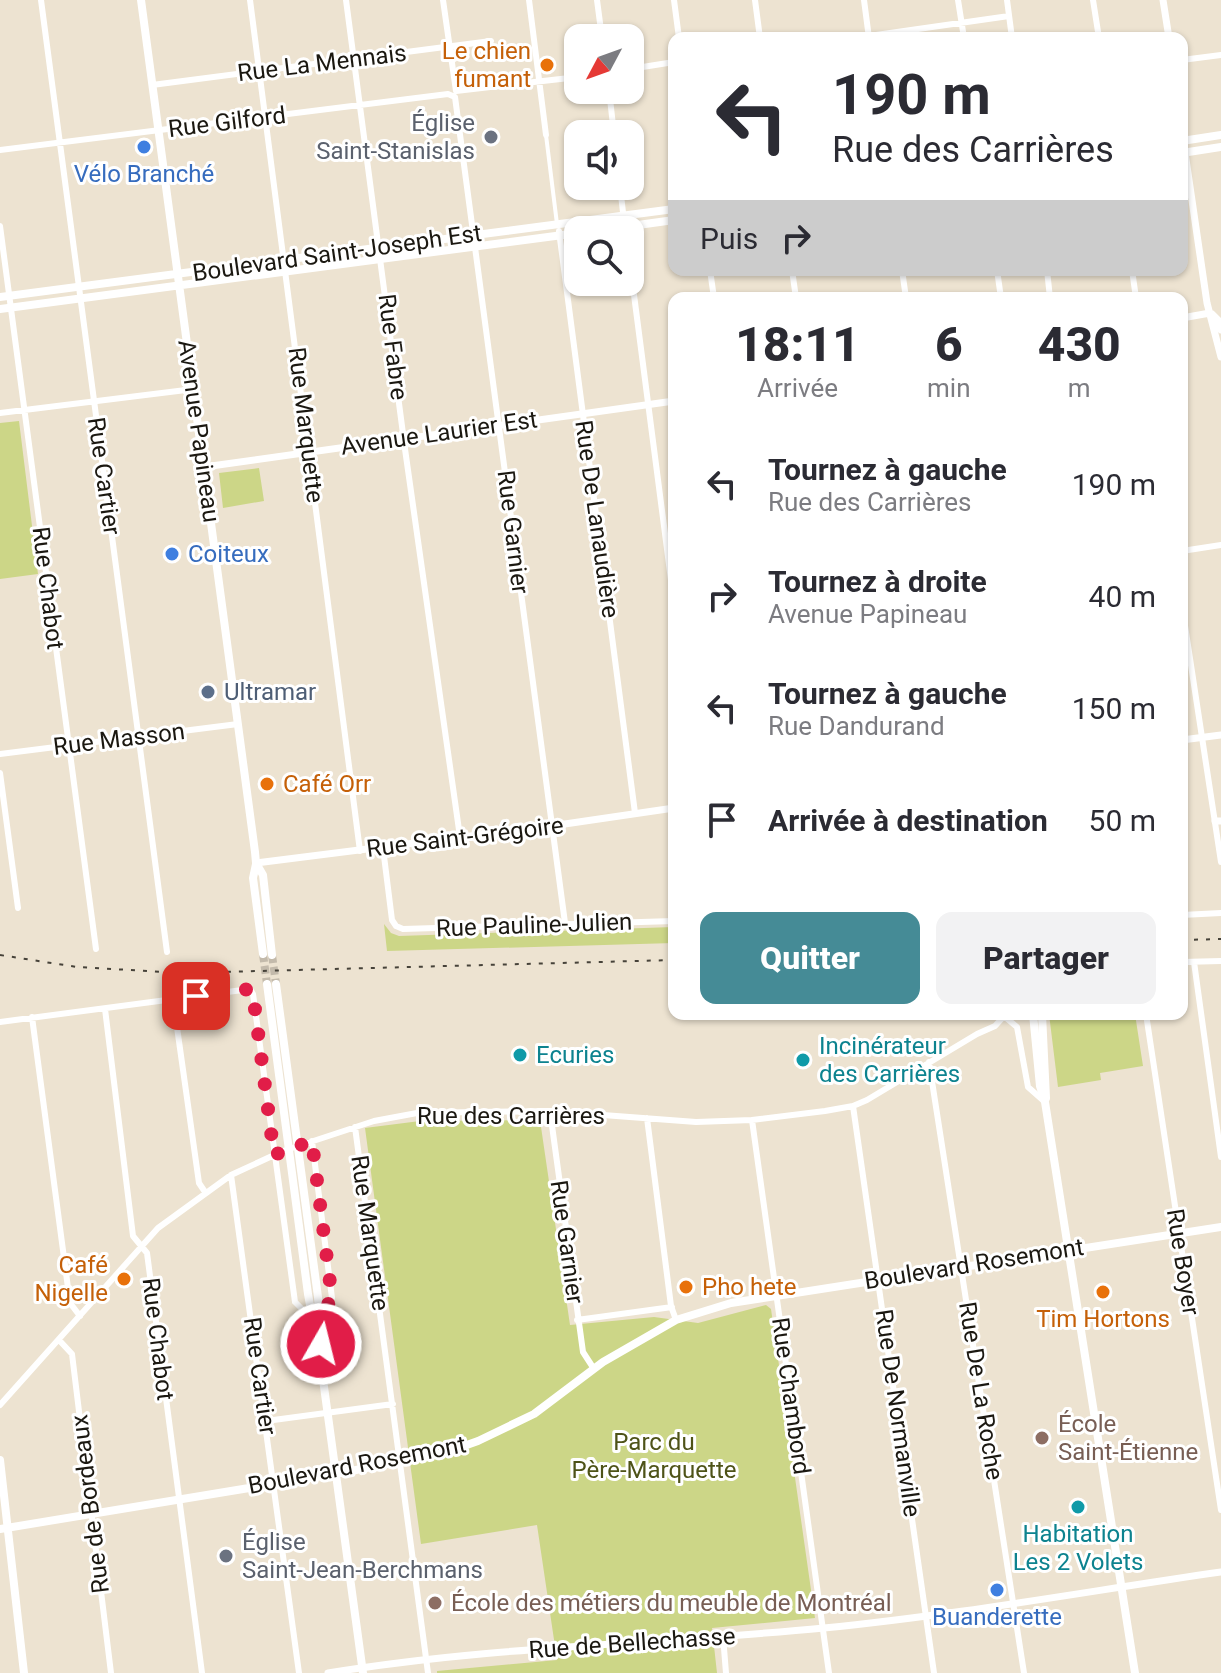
<!DOCTYPE html>
<html lang="fr">
<meta charset="utf-8">
<style>
:root{--surface:#fff;--page:#f2f2f3;--text:#2b2b33;--muted:#7c7c81;--accent:#458b96}
body{margin:0;font-family:Roboto,sans-serif;background:var(--page);color:var(--text);height:100vh;display:flex;flex-direction:column;font-size:30px;white-space:nowrap}
*{box-sizing:border-box;margin:0}
p{font-size:26px;color:var(--muted)}
.icon{flex:none;width:44px;height:44px;fill:none;stroke:currentColor;stroke-width:2;stroke-linecap:round;stroke-linejoin:round}
.map{position:relative;flex:1;overflow:hidden}
.panel{position:absolute;left:668px;top:292px;width:520px;height:728px;display:flex;flex-direction:column;background:var(--surface);border-radius:16px;box-shadow:0 2px 6px #0004}
.panel>*{flex:none}
.guide{position:absolute;left:668px;top:32px;width:520px;height:244px;border-radius:16px;box-shadow:0 2px 6px #0004;background:#fff;color:var(--text);overflow:hidden}
.needle{width:52px;rotate:229deg}
.buttons{position:absolute;left:564px;top:24px;display:grid;gap:16px}
.buttons a{display:grid;place-items:center;width:80px;height:80px;border-radius:16px;background:var(--surface);box-shadow:0 2px 6px #0004;font-size:40px}
.pin{position:absolute;display:grid;place-items:center;width:68px;height:68px;color:#fff;margin:-34px;border-radius:16px;box-shadow:0 4px 12px #0006}
.me{position:absolute;width:88px;margin:-44px;rotate:8deg;stroke-linejoin:round;filter:drop-shadow(0 0 6px #0008)}
.turn{display:flex;align-items:center;gap:28px;height:168px;padding:0 32px;font-size:36px}
.turn .icon{width:104px;height:104px;stroke-width:2.5}
.turn b{display:block;font-size:56px;line-height:68px}
.then{display:flex;align-items:center;height:76px;padding:0 32px;background:#0003;gap:16px;font-size:30px}
.eta{display:flex;justify-content:space-evenly;align-items:center;height:136px;text-align:center}
.eta b{font-size:48px;font-weight:800;line-height:56px}
.cta{display:flex;gap:16px;margin-top:auto;padding:16px 32px}
.cta a{flex:1;height:92px;border-radius:16px;background:var(--accent);color:#fff;font-size:32px;font-weight:800;line-height:92px;text-align:center}
.cta a+a{background:var(--page);color:var(--text)}
ul{padding:0;list-style:none}
li{display:flex;align-items:center;gap:24px;height:112px;padding:0 32px}
li div{flex:1}
li b{display:block;font-size:30px}
li em{font-style:normal}
.map>svg:first-child{display:block}
.green{fill:#ccd687}
.lines{fill:none;stroke-linecap:round;stroke-linejoin:round}
.secondary-tunnel{stroke:#c3baab;stroke-width:8;stroke-dasharray:8 4;stroke-linecap:butt}
.pedestrian{stroke:#fff;stroke-width:4}
.minor{stroke:#fff;stroke-width:6}
.tertiary{stroke:#fff;stroke-width:7}
.secondary{stroke:#fff;stroke-width:8}
.rail{stroke:#464239;stroke-width:2;stroke-dasharray:4 8;stroke-linecap:butt}
.route{stroke:#e11d48;stroke-width:14;stroke-dasharray:0 25.2}
.food-dot{fill:#e8710a;stroke:#fff;stroke-width:3}
.worship-dot{fill:#6b7280;stroke:#fff;stroke-width:3}
.shop-dot{fill:#3f7fe0;stroke:#fff;stroke-width:3}
.service-dot{fill:#5c6f8a;stroke:#fff;stroke-width:3}
.culture-dot{fill:#0f9aa8;stroke:#fff;stroke-width:3}
.education-dot{fill:#8d6e63;stroke:#fff;stroke-width:3}
.labels{text-anchor:middle;dominant-baseline:central;stroke-width:6;stroke-linejoin:round;paint-order:stroke}
.food-label{font-size:24px;fill:#c56008;stroke:#fff;text-anchor:end}
.street-label{font-size:24px;fill:#1b1811;stroke:#fff}
.worship-label{font-size:24px;fill:#5b616d;stroke:#fff;text-anchor:end}
.shop-label{font-size:24px;fill:#366cbe;stroke:#fff}
.service-label{font-size:24px;fill:#4e5e75;stroke:#fff;text-anchor:start}
.culture-label{font-size:24px;fill:#0d838f;stroke:#fff;text-anchor:start}
.education-label{font-size:24px;fill:#785e54;stroke:#fff;text-anchor:start}
.park-label{font-size:24px;fill:#4e5318;stroke:#fff}
</style>
<div class="map">
<svg width="1221" height="1673" viewBox="0 0 1221 1673">
<rect width="100%" height="100%" fill="#ede3d1"/>
<!-- green -->
<path class="green" d="M 19,421 L 38,574 L 0,579 L 0,423 Z
M 259,468 L 264,501 L 223,508 L 219,473 Z
M 384,924 L 391,933 L 399,936 L 674,927 L 674,943 L 387,951 Z
M 1049,1014 L 1135,1014 L 1143,1066 L 1100,1073 L 1101,1080 L 1058,1087 Z
M 540,1120 L 570,1325 L 654,1317 L 698,1323 L 766,1305 L 771,1309 L 815,1618 L 712,1628 L 717,1673 L 437,1673 L 437,1671 L 557,1660 L 537,1525 L 421,1544 L 365,1128 L 420,1121 Z"/>
<g class="lines">
<!-- secondary-tunnel -->
<path class="secondary-tunnel" d="M 263,954 L 267,984
M 272,955 L 276,984"/>
<!-- pedestrian -->
<path class="pedestrian" d="M 546,135 L 557,224"/>
<!-- minor -->
<path class="minor" d="M 41,0 L 167,952
M 250,0 L 360,851
M 346,0 L 405,449 L 460,837
M 443,0 L 456,91 L 578,77
M 529,0 L 546,135
M 597,0 L 602,38
M 674,0 L 679,38
M 755,0 L 760,38
M 864,0 L 869,38
M 958,0 L 964,38
M 1007,0 L 1012,38
M 1093,0 L 1099,38
M 855,38 L 1009,16
M 1182,60 L 1221,55
M 630,69 L 674,62
M 152,85 L 491,41
M 609,90 L 614,134
M 0,150 L 448,94 L 455,97 L 565,923
M 620,186 L 625,230
M 0,226 L 96,949
M 559,231 L 635,813
M 630,264 L 674,603
M 710,270 L 714,298
M 792,270 L 796,298
M 902,270 L 906,298
M 997,270 L 1001,298
M 1047,270 L 1050,298
M 1132,270 L 1136,298
M 0,413 L 194,389
M 1182,551 L 1221,545
M 1182,606 L 1221,862
M 0,754 L 238,724
M 0,773 L 18,908
M 383,848 L 392,920 L 396,926 L 403,929 L 674,921
M 1182,915 L 1221,913
M 1182,962 L 1221,961
M 1194,962 L 1221,1157
M 173,999 L 199,1183 L 205,1192
M 105,1009 L 133,1236 L 147,1253 L 202,1673
M 1146,1014 L 1221,1510
M 32,1017 L 70,1303 L 80,1316
M 1005,1017 L 1017,1027 L 1028,1087 L 1045,1102
M 0,1022 L 250,989 L 253,994 L 295,1302 L 312,1319
M 929,1062 L 1024,1673
M 853,1106 L 934,1673
M 550,1111 L 583,1352 L 594,1369
M 647,1118 L 671,1306 L 676,1320
M 752,1120 L 829,1673
M 355,1127 L 428,1673
M 312,1141 L 332,1298 L 320,1317
M 231,1175 L 299,1673
M 577,1320 L 672,1307
M 59,1340 L 72,1354 L 111,1673
M 0,1405 L 158,1228 L 231,1175 L 283,1151 L 374,1121 L 417,1113 L 550,1111 L 696,1122 L 752,1120 L 825,1111 L 853,1106 L 867,1100 L 977,1034 L 995,1026 L 1006,1014
M 266,1421 L 393,1404
M 723,1636 L 726,1673"/>
<!-- tertiary -->
<path class="tertiary" d="M 1163,0 L 1169,38
M 1182,132 L 1207,303 L 1221,357
M 1212,314 L 1218,320 L 1221,330
M 1182,318 L 1210,313
M 204,467 L 674,401
M 1182,740 L 1221,735
M 1215,821 L 1221,821
M 256,863 L 558,825 L 674,808
M 328,1673 C 492,1646 659,1644 824,1628 C 957,1615 1089,1591 1221,1572"/>
<!-- secondary -->
<path class="secondary" d="M 141,0 L 255,852 L 256,863 L 263,875 L 272,955
M 1182,141 L 1221,135
M 1182,153 L 1221,147
M 602,230 L 674,220
M 0,297 L 674,209
M 0,309 L 578,233
M 256,864 L 253,878 L 263,954
M 267,984 L 308,1294 L 322,1372 L 363,1673
M 276,984 L 318,1297 L 321,1345
M 1033,1014 L 1040,1086 L 1045,1102 L 1135,1673
M 1042,1014 L 1046,1098
M 0,1460 L 24,1673
M 0,1529 L 346,1472 L 447,1452 L 478,1441 L 534,1414 L 603,1362 L 676,1320 L 731,1303 L 1221,1227"/>
<!-- rail -->
<path class="rail" d="M 1182,940 L 1221,939
M 0,955 L 77,967 L 183,973 L 674,960"/>
</g>
<g class="lines">
<!-- route -->
<path class="route" d="M 196,996 L 250,989 L 253,994 L 274,1155 L 312,1141 L 332,1298 L 320,1317 L 321,1344"/>
</g>
<!-- markers -->
<g class="food-dot">
<circle cx="547" cy="65" r="8"/>
<circle cx="267" cy="784" r="8"/>
<circle cx="124" cy="1279" r="8"/>
<circle cx="686" cy="1287" r="8"/>
<circle cx="1103" cy="1292" r="8"/>
</g>
<g class="worship-dot">
<circle cx="491" cy="137" r="8"/>
<circle cx="226" cy="1556" r="8"/>
</g>
<g class="shop-dot">
<circle cx="144" cy="147" r="8"/>
<circle cx="172" cy="554" r="8"/>
<circle cx="997" cy="1590" r="8"/>
</g>
<circle class="service-dot" cx="208" cy="692" r="8"/>
<g class="culture-dot">
<circle cx="520" cy="1055" r="8"/>
<circle cx="803" cy="1060" r="8"/>
<circle cx="1078" cy="1507" r="8"/>
</g>
<g class="education-dot">
<circle cx="1042" cy="1438" r="8"/>
<circle cx="435" cy="1603" r="8"/>
</g>
<g class="labels">
<!-- food labels -->
<g class="food-label">
<text x="531" y="51">Le chien<tspan x="531" dy="28">fumant</tspan></text>
<text x="283" y="784" text-anchor="start">Café Orr</text>
<text x="108" y="1265">Café<tspan x="108" dy="28">Nigelle</tspan></text>
<text x="702" y="1287" text-anchor="start">Pho hete</text>
<text x="1103" y="1319" text-anchor="middle">Tim Hortons</text>
</g>
<!-- street labels -->
<g class="street-label">
<text transform="translate(322 63) rotate(-7)">Rue La Mennais</text>
<text transform="translate(227 122) rotate(-7)">Rue Gilford</text>
<text transform="translate(337 253) rotate(-8)">Boulevard Saint-Joseph Est</text>
<text transform="translate(393 347) rotate(83)">Rue Fabre</text>
<text transform="translate(306 425) rotate(83)">Rue Marquette</text>
<text transform="translate(199 431) rotate(82)">Avenue Papineau</text>
<text transform="translate(439 433) rotate(-8)">Avenue Laurier Est</text>
<text transform="translate(104 476) rotate(82)">Rue Cartier</text>
<text transform="translate(597 519) rotate(82)">Rue De Lanaudière</text>
<text transform="translate(513 532) rotate(83)">Rue Garnier</text>
<text transform="translate(48 588) rotate(83)">Rue Chabot</text>
<text transform="translate(119 739) rotate(-7)">Rue Masson</text>
<text transform="translate(465 837) rotate(-7)">Rue Saint-Grégoire</text>
<text transform="translate(534 925) rotate(-2)">Rue Pauline-Julien</text>
<text x="511" y="1116">Rue des Carrières</text>
<text transform="translate(370 1233) rotate(82)">Rue Marquette</text>
<text transform="translate(567 1242) rotate(82)">Rue Garnier</text>
<text transform="translate(1183 1262) rotate(81)">Rue Boyer</text>
<text transform="translate(974 1264) rotate(-9)">Boulevard Rosemont</text>
<text transform="translate(158 1339) rotate(83)">Rue Chabot</text>
<text transform="translate(260 1376) rotate(82)">Rue Cartier</text>
<text transform="translate(981 1391) rotate(81)">Rue De La Roche</text>
<text transform="translate(791 1396) rotate(82)">Rue Chambord</text>
<text transform="translate(898 1413) rotate(82)">Rue De Normanville</text>
<text transform="translate(357 1465) rotate(-11)">Boulevard Rosemont</text>
<text transform="translate(90 1504) rotate(-97)">Rue de Bordeaux</text>
<text transform="translate(632 1643) rotate(-4)">Rue de Bellechasse</text>
</g>
<!-- worship labels -->
<g class="worship-label">
<text x="475" y="123">Église<tspan x="475" dy="28">Saint-Stanislas</tspan></text>
<text x="242" y="1542" text-anchor="start">Église<tspan x="242" dy="28">Saint-Jean-Berchmans</tspan></text>
</g>
<!-- shop labels -->
<g class="shop-label">
<text x="144" y="174">Vélo Branché</text>
<text x="188" y="554" text-anchor="start">Coiteux</text>
<text x="997" y="1617">Buanderette</text>
</g>
<!-- service labels -->
<g class="service-label">
<text x="224" y="692">Ultramar</text>
</g>
<!-- culture labels -->
<g class="culture-label">
<text x="819" y="1046">Incinérateur<tspan x="819" dy="28">des Carrières</tspan></text>
<text x="536" y="1055">Ecuries</text>
<text x="1078" y="1534" text-anchor="middle">Habitation<tspan x="1078" dy="28">Les 2 Volets</tspan></text>
</g>
<!-- education labels -->
<g class="education-label">
<text x="1058" y="1424">École<tspan x="1058" dy="28">Saint-Étienne</tspan></text>
<text x="451" y="1603">École des métiers du meuble de Montréal</text>
</g>
<!-- park labels -->
<g class="park-label">
<text x="654" y="1442">Parc du<tspan x="654" dy="28">Père-Marquette</tspan></text>
</g>
</g>
</svg>
<div class="buttons">
<a><svg class="needle" viewBox="-14 -14 28 28"><path d="M0-13l5 13h-10z" fill="#e53935"/><path d="M0 13l5-13h-10z" fill="#7c7c81"/></svg></a>
<a><svg class="icon" aria-label="sound" viewBox="0 0 24 24"><path d="M4 9h4l5-4v14l-5-4H4zM17 9q2 3 0 6"/></svg></a>
<a><svg class="icon" aria-label="search" viewBox="0 0 24 24"><circle cx="10" cy="10" r="6"/><path d="M15 15l6 6"/></svg></a>
</div>
<div class="pin" style="left:196px;top:996px;background:#d93025"><svg class="icon" aria-label="arrive" viewBox="0 0 24 24"><path d="M6 21V4h12l-3 4 3 4H6"/></svg></div>
<svg class="me" style="left:321px;top:1344px" viewBox="-20 -20 40 40"><circle r="17" fill="#e11d48" stroke="#fff" stroke-width="3"/><path d="M0-11L8 9 0 5-8 9z" fill="#fff"/></svg>
<div class="guide">
<div class="turn"><svg class="icon" aria-label="left" viewBox="0 0 24 24"><path d="M17 20v-9H6M10 6l-5 5 5 5"/></svg><div><b>190 m</b>Rue des Carrières</div></div>
<div class="then">Puis<svg class="icon" aria-label="right" viewBox="0 0 24 24"><path d="M7 20v-9h11M14 6l5 5-5 5"/></svg></div>
</div>
<section class="panel">
<div class="eta">
<div><b>18:11</b><p>Arrivée</p></div>
<div><b>6</b><p>min</p></div>
<div><b>430</b><p>m</p></div>
</div>
<ul>
<li><svg class="icon" aria-label="left" viewBox="0 0 24 24"><path d="M17 20v-9H6M10 6l-5 5 5 5"/></svg><div><b>Tournez à gauche</b><p>Rue des Carrières</p></div><em>190 m</em></li>
<li><svg class="icon" aria-label="right" viewBox="0 0 24 24"><path d="M7 20v-9h11M14 6l5 5-5 5"/></svg><div><b>Tournez à droite</b><p>Avenue Papineau</p></div><em>40 m</em></li>
<li><svg class="icon" aria-label="left" viewBox="0 0 24 24"><path d="M17 20v-9H6M10 6l-5 5 5 5"/></svg><div><b>Tournez à gauche</b><p>Rue Dandurand</p></div><em>150 m</em></li>
<li><svg class="icon" aria-label="arrive" viewBox="0 0 24 24"><path d="M6 21V4h12l-3 4 3 4H6"/></svg><div><b>Arrivée à destination</b></div><em>50 m</em></li>
</ul>
<div class="cta"><a>Quitter</a><a>Partager</a></div>
</section>
</div>
